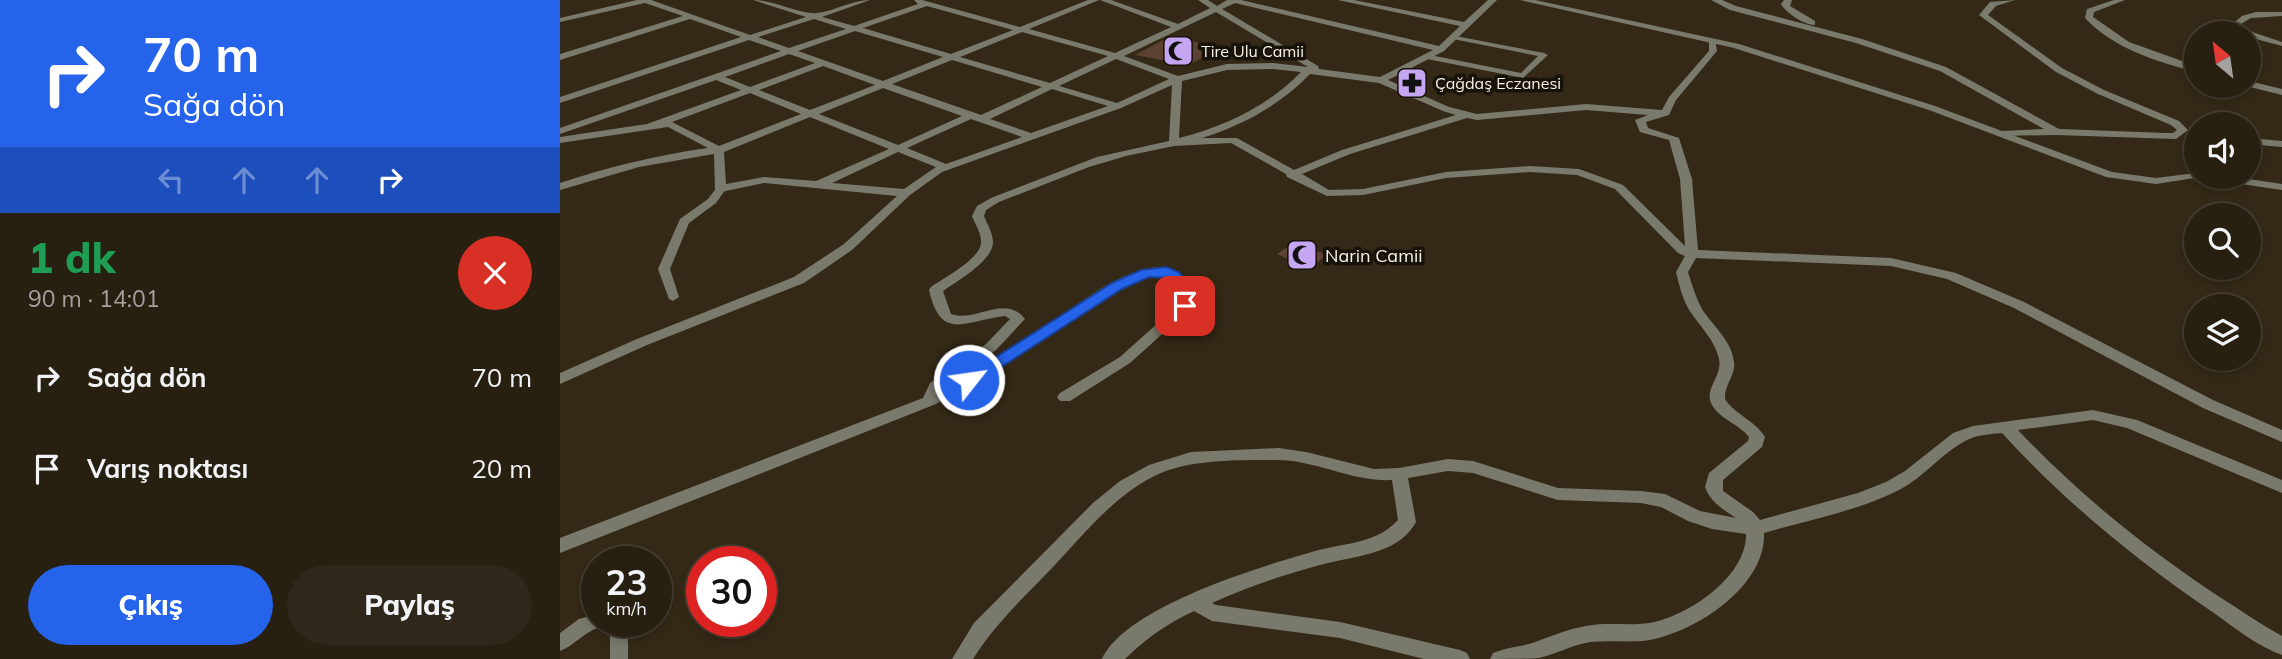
<!DOCTYPE html>
<html lang="tr">
<meta charset="utf-8">
<style>
:root{--surface:#271f10;--page:#2f2719;--text:#f1f3f6;--muted:#a4a29f;--line:#433d30;--accent:#2563eb}
body{margin:0;font-family:Mulish,sans-serif;background:var(--page);color:var(--text);height:100vh;display:flex;flex-direction:column;font-size:26px;white-space:nowrap}
*{box-sizing:border-box;margin:0}
p{font-size:23px;color:var(--muted)}
.icon{flex:none;width:38px;height:38px;fill:none;stroke:currentColor;stroke-width:2;stroke-linecap:round;stroke-linejoin:round}
.map{position:relative;flex:1;overflow:hidden}
.sheet{display:flex;flex-direction:column;background:var(--surface);width:560px}
.sheet>*{flex:none}
.banner{background:#2563eb;color:#fff;overflow:hidden}
.needle{width:46px;rotate:331deg}
.controls{position:absolute;left:1624px;top:21px;display:grid;gap:14px}
.controls a{display:grid;place-items:center;width:77px;height:77px;border-radius:50%;background:var(--surface);box-shadow:0 4px 10px #0003,0 0 0 2px var(--line);font-size:35px}
.speed{position:absolute;left:21px;top:546px;display:flex;gap:14px;font-size:35px;font-weight:700;text-align:center}
.speed>*{display:grid;place-content:center;width:91px;height:91px;border-radius:50%;background:var(--surface);box-shadow:0 4px 10px #0003,0 0 0 2px var(--line);line-height:1}
.speed small{font-size:18px;font-weight:400}
.speed .limit{border:10px solid #d22;background:#fff;color:#111}
.pin{position:absolute;display:grid;place-items:center;width:60px;height:60px;color:#fff;margin:-30px;border-radius:14px;box-shadow:0 4px 10px #0006}
.me{position:absolute;width:77px;margin:-38px;rotate:60deg;stroke-linejoin:round;filter:drop-shadow(0 0 5px #0008)}
.turn{display:flex;align-items:center;gap:24px;height:147px;padding:0 28px;font-size:32px}
.turn .icon{width:91px;height:91px;stroke-width:2.5}
.turn b{display:block;font-size:49px;line-height:60px}
.lanes{display:flex;align-items:center;height:66px;padding:0 28px;background:#0003;justify-content:center;gap:35px;direction:ltr}
.lanes .off{opacity:.35}
.round{display:grid;place-items:center;flex:none;width:74px;height:74px;border-radius:37px;background:var(--page)}
.overview{display:flex;align-items:center;justify-content:space-between;height:119px;padding:0 28px}
h1{font-size:42px;font-weight:800;line-height:52px;color:#1e9e55}
.primary-button{display:flex;gap:14px;margin-top:auto;padding:14px 28px}
.primary-button a{flex:1;height:80px;border-radius:42px;background:var(--accent);color:#fff;font-size:28px;font-weight:800;line-height:80px;text-align:center}
.primary-button a+a{background:var(--page);color:var(--text)}
ul{padding:0;list-style:none}
li{display:flex;align-items:center;gap:21px;height:91px;padding:0 28px}
li div{flex:1}
li b{display:block;font-size:26px}
li em{font-style:normal}
main{display:flex;flex:1;min-height:0}
.map>svg:first-child{display:block}
.building{fill:#5e4231}
.lines{fill:none;stroke-linecap:round;stroke-linejoin:round}
.service{fill:#7a7a6c;fill-rule:evenodd}
.minor{fill:#7a7a6c;fill-rule:evenodd}
.tertiary{fill:#7a7a6c;fill-rule:evenodd}
.route{fill:#2563eb;stroke:#184099;stroke-width:2}
.labels{text-anchor:middle;dominant-baseline:central;stroke-width:7;stroke-linejoin:round;paint-order:stroke}
.far-poi-label{font-size:16px;fill:#f9f2e6;stroke:#17120a;text-anchor:start}
.poi-label{font-size:18px;fill:#f9f2e6;stroke:#17120a;text-anchor:start}
</style>
<main>
<section class="sheet">
<div class="banner">
<div class="turn"><svg class="icon" aria-label="right" viewBox="0 0 24 24"><path d="M7 20v-9h11M14 6l5 5-5 5"/></svg><div><b>70 m</b>Sağa dön</div></div>
<div class="lanes"><svg class="icon off" aria-label="left" viewBox="0 0 24 24"><path d="M17 20v-9H6M10 6l-5 5 5 5"/></svg><svg class="icon off" aria-label="ahead" viewBox="0 0 24 24"><path d="M12 20V5M6 11l6-6 6 6"/></svg><svg class="icon off" aria-label="ahead" viewBox="0 0 24 24"><path d="M12 20V5M6 11l6-6 6 6"/></svg><svg class="icon" aria-label="right" viewBox="0 0 24 24"><path d="M7 20v-9h11M14 6l5 5-5 5"/></svg></div>
</div>
<div class="overview"><div><h1>1 dk</h1><p>90 m · 14:01</p></div><a class="round" style="background:#d93025;color:#fff"><svg class="icon" aria-label="close" viewBox="0 0 24 24"><path d="M6 6l12 12M18 6L6 18"/></svg></a></div>
<ul>
<li><svg class="icon" aria-label="right" viewBox="0 0 24 24"><path d="M7 20v-9h11M14 6l5 5-5 5"/></svg><div><b>Sağa dön</b></div><em>70 m</em></li>
<li><svg class="icon" aria-label="arrive" viewBox="0 0 24 24"><path d="M6 21V4h12l-3 4 3 4H6"/></svg><div><b>Varış noktası</b></div><em>20 m</em></li>
</ul>
<div class="primary-button"><a>Çıkış</a><a>Paylaş</a></div>
</section>
<div class="map">
<svg width="1722" height="659" viewBox="0 0 1722 659">
<rect width="100%" height="100%" fill="#342916"/>
<!-- building -->
<path class="building" d="M 609,37 L 661,47 L 629,65 L 575,55 Z
M 735,242 L 767,255 L 749,268 L 717,254 Z"/>
<g class="lines">
<!-- service -->
<path class="service" d="M 1696,12 L 1722,12 L 1722,16 L 1691,18 L 1679,25 L 1695,33 L 1722,42 L 1722,46 L 1689,37 L 1689,33 L 1684,33 L 1671,25 L 1682,16 Z
M 890,35 L 984,53 L 988,55 L 963,78 L 867,59 L 866,57 L 870,55 L 961,73 L 978,56 L 893,39 L 890,39 Z
M 161,186 L 166,189 L 156,203 L 129,223 L 110,269 L 119,297 L 113,301 L 109,299 L 98,269 L 120,219 L 148,199 L 157,187 Z
M 37,614 L 37,621 C 71,621 68,628 68,659 L 50,659 L 50,636 L 40,627 C 24,632 15,645 0,651 L 0,633 L 19,619 Z"/>
<!-- minor -->
<path class="minor" d="M 77,0 L 91,0 L 190,35 L 246,17 L 193,0 C 214,0 231,11 252,13 C 266,15 291,0 310,0 L 262,17 L 294,26 L 358,4 L 354,0 L 362,0 L 460,27 L 528,0 L 539,0 L 469,29 L 555,53 L 611,27 L 540,0 L 551,0 L 618,24 L 650,8 L 638,0 L 648,0 L 657,6 L 667,0 L 681,0 L 879,46 L 900,26 L 778,0 L 794,0 L 904,22 L 928,0 L 937,0 L 884,51 L 828,80 L 889,107 L 917,114 L 1026,104 L 1102,110 L 1109,97 L 1149,51 L 1149,39 L 1155,39 L 1157,51 L 1116,100 L 1109,115 L 1086,122 L 1088,128 L 1119,138 L 1132,179 L 1138,250 L 1331,258 L 1396,273 L 1464,302 L 1653,400 L 1722,430 L 1722,442 L 1643,408 L 1454,308 L 1387,279 L 1331,266 L 1136,258 L 1128,272 C 1132,285 1136,298 1142,309 C 1153,326 1172,341 1174,362 C 1176,375 1164,385 1165,399 C 1175,415 1195,420 1205,437 L 1202,447 L 1163,480 L 1163,491 L 1193,512 L 1200,520 L 1298,493 L 1326,482 L 1345,471 L 1393,433 L 1413,426 L 1533,410 L 1577,420 L 1722,480 L 1722,493 L 1567,428 L 1533,420 L 1458,430 C 1518,494 1586,548 1658,596 C 1679,609 1700,624 1722,636 L 1722,655 C 1697,646 1675,628 1654,613 C 1576,560 1505,502 1442,433 C 1430,434 1416,435 1405,441 C 1381,454 1364,477 1339,490 C 1298,511 1248,520 1204,533 C 1206,586 1137,631 1090,640 C 1070,643 1050,640 1030,642 C 1012,645 996,654 979,658 C 964,659 945,659 930,659 L 933,653 C 945,648 957,647 969,644 C 988,638 1006,629 1026,626 C 1047,622 1069,626 1090,623 C 1129,616 1187,576 1186,534 L 1152,529 L 1128,521 L 1101,507 L 1081,503 L 998,500 L 913,473 L 888,471 L 848,478 L 856,522 C 850,533 840,542 828,547 C 806,557 782,559 760,565 C 723,575 687,587 652,603 L 656,605 L 780,622 L 900,650 L 907,653 L 910,659 L 864,659 L 780,638 L 652,621 L 634,611 C 608,623 585,639 565,659 L 542,659 C 566,606 705,565 759,550 C 787,543 817,543 838,520 L 832,480 C 792,482 756,460 717,460 C 682,460 634,459 601,473 C 557,492 525,533 493,567 C 465,596 435,624 413,659 L 392,659 L 414,623 L 533,503 L 560,481 L 589,465 L 631,452 L 719,448 L 746,452 L 814,469 L 839,468 L 888,459 L 913,461 L 998,488 L 1081,491 L 1105,494 L 1140,511 L 1176,518 C 1163,509 1151,503 1145,487 L 1149,473 L 1188,441 L 1189,437 C 1179,424 1161,420 1152,405 C 1143,389 1163,376 1159,359 C 1155,339 1138,325 1128,308 C 1122,297 1119,284 1116,272 L 1125,256 L 1118,253 L 1055,189 L 1017,175 L 970,172 L 886,178 L 803,195 L 767,196 L 727,177 L 726,174 L 671,143 L 614,146 L 566,156 L 529,167 L 439,202 L 426,210 L 424,216 C 427,224 433,233 433,242 C 433,261 397,281 383,291 L 391,314 C 415,323 445,293 465,319 L 436,350 L 398,378 C 428,361 458,344 487,325 C 517,306 550,277 586,269 C 601,266 615,266 625,279 C 633,288 635,299 630,309 L 570,363 L 510,401 L 500,401 L 497,397 L 500,393 L 560,357 L 618,305 L 619,294 L 615,283 L 604,275 L 590,277 L 562,289 L 476,345 L 376,404 L 0,553 L 0,538 L 363,398 L 370,383 L 426,344 L 450,319 L 445,316 C 406,320 381,343 369,290 L 371,287 C 384,278 420,259 421,243 C 422,234 415,224 412,216 L 417,206 L 431,198 L 537,157 L 609,141 L 612,85 L 561,108 L 382,172 L 350,195 L 292,250 L 244,283 L 87,345 L 0,384 L 0,373 L 77,339 L 234,277 L 284,244 L 337,196 L 204,183 L 161,192 L 155,189 L 154,154 L 79,167 L 0,190 L 0,183 C 48,167 97,155 148,148 L 108,127 L 0,143 L 0,137 L 87,124 L 181,90 L 156,80 L 0,134 L 0,128 L 221,51 L 189,40 L 0,103 L 0,97 L 181,37 L 130,19 L 0,60 L 0,54 L 123,16 L 85,3 L 0,22 L 0,18 ZM 675,3 L 873,50 L 820,77 L 759,69 L 758,66 L 662,9 ZM 367,6 L 453,30 L 391,54 L 303,28 ZM 656,12 L 748,67 L 713,63 L 667,64 L 618,76 L 564,56 ZM 254,19 L 286,29 L 229,48 L 198,37 ZM 295,31 L 383,57 L 323,81 L 238,51 ZM 462,32 L 548,56 L 490,83 L 400,57 ZM 229,54 L 255,63 L 190,87 L 165,77 ZM 556,59 L 609,79 L 557,103 L 499,86 ZM 392,60 L 482,87 L 421,115 L 332,84 ZM 263,66 L 315,85 L 250,110 L 199,90 ZM 713,69 L 741,72 C 708,106 664,127 619,138 L 622,81 L 667,70 ZM 750,74 L 819,83 L 883,111 L 896,115 L 782,150 L 734,170 L 677,138 L 642,138 C 683,125 720,105 750,74 ZM 323,88 L 402,116 L 338,145 L 259,114 ZM 492,89 L 548,106 L 471,133 L 430,119 ZM 190,93 L 241,114 L 159,146 L 112,122 ZM 1026,110 L 1088,115 L 1075,120 L 1080,132 L 1109,140 L 1120,179 L 1125,246 L 1063,185 L 1019,169 L 970,166 L 886,172 L 803,189 L 769,190 L 742,174 L 790,154 L 907,118 L 917,120 ZM 250,117 L 329,149 L 256,181 L 204,177 L 166,184 L 164,152 ZM 411,119 L 462,137 L 386,164 L 347,148 ZM 338,152 L 376,167 L 344,189 L 272,183 Z
M 1151,0 L 1162,0 L 1176,6 L 1302,39 L 1386,67 L 1499,129 L 1606,133 L 1613,133 L 1617,130 L 1611,125 L 1538,94 L 1496,72 L 1419,15 L 1430,2 L 1455,0 L 1436,6 L 1428,15 L 1502,68 L 1544,90 L 1619,121 L 1628,130 L 1616,139 L 1496,135 L 1437,136 L 1437,132 L 1441,131 L 1484,129 L 1380,71 L 1296,43 L 1170,10 Z
M 1224,0 L 1232,0 L 1230,6 L 1255,21 L 1255,25 C 1244,25 1226,13 1221,4 Z
M 1689,138 L 1722,141 L 1722,147 L 1689,144 Z"/>
<!-- tertiary -->
<path class="tertiary" d="M 960,0 L 975,0 L 1179,44 L 1375,106 L 1552,172 L 1596,178 L 1636,173 L 1636,177 L 1641,177 L 1596,184 L 1546,177 L 1369,110 L 1174,48 Z
M 1554,0 L 1565,0 L 1534,12 L 1533,17 L 1569,42 L 1636,66 L 1636,72 C 1597,62 1553,48 1525,18 L 1527,9 Z
M 1689,81 L 1722,89 L 1722,95 L 1686,86 L 1689,86 Z
M 1649,177 L 1675,177 L 1722,184 L 1722,190 L 1654,180 Z"/>
</g>
<!-- route -->
<path class="route" d="M 606,267 L 619,272 L 633,289 L 631,309 L 620,309 L 618,290 L 609,278 L 589,277 L 562,289 L 415,384 L 403,384 L 400,380 L 552,283 L 581,270 Z"/>
<!-- icons -->
<defs>
<g id="mosque-square" transform="scale(1.575)"><rect x="-9" y="-9" width="18" height="18" rx="4" fill="#c5a6f1" stroke="#17120a"/><path d="M3.5-4.9A6 6 0 1 0 3.5 4.9A5 5 0 1 1 3.5-4.9Z" fill="#111"/></g>
<g id="pharmacy-square" transform="scale(1.575)"><rect x="-9" y="-9" width="18" height="18" rx="4" fill="#c5a6f1" stroke="#17120a"/><path d="M-2-6h4v4h4v4h-4v4h-4v-4h-4v-4h4Z" fill="#111"/></g>
</defs>
<g fill-rule="evenodd">
<use href="#mosque-square" x="618" y="51"/>
<use href="#pharmacy-square" x="852" y="83"/>
<use href="#mosque-square" x="742" y="255"/>
</g>
<g class="labels">
<!-- far-poi labels -->
<g class="far-poi-label">
<text x="641" y="51">Tire Ulu Camii</text>
<text x="875" y="83">Çağdaş Eczanesi</text>
</g>
<!-- poi labels -->
<g class="poi-label">
<text x="765" y="255">Narin Camii</text>
</g>
</g>
</svg>
<div class="controls">
<a><svg class="needle" viewBox="-14 -14 28 28"><path d="M0-13l5 13h-10z" fill="#e53935"/><path d="M0 13l5-13h-10z" fill="#a4a29f"/></svg></a>
<a><svg class="icon" aria-label="sound" viewBox="0 0 24 24"><path d="M4 9h4l5-4v14l-5-4H4zM17 9q2 3 0 6"/></svg></a>
<a><svg class="icon" aria-label="search" viewBox="0 0 24 24"><circle cx="10" cy="10" r="6"/><path d="M15 15l6 6"/></svg></a>
<a><svg class="icon" aria-label="layers" viewBox="0 0 24 24"><path d="M12 4l9 5-9 5-9-5zM3 14l9 5 9-5"/></svg></a>
</div>
<div class="speed"><div>23<small>km/h</small></div><div class="limit">30</div></div>
<div class="pin" style="left:625px;top:306px;background:#d93025"><svg class="icon" aria-label="arrive" viewBox="0 0 24 24"><path d="M6 21V4h12l-3 4 3 4H6"/></svg></div>
<svg class="me" style="left:409px;top:380px" viewBox="-20 -20 40 40"><circle r="17" fill="#2563eb" stroke="#fff" stroke-width="3"/><path d="M0-11L8 9 0 5-8 9z" fill="#fff"/></svg>
</div>
</main>
